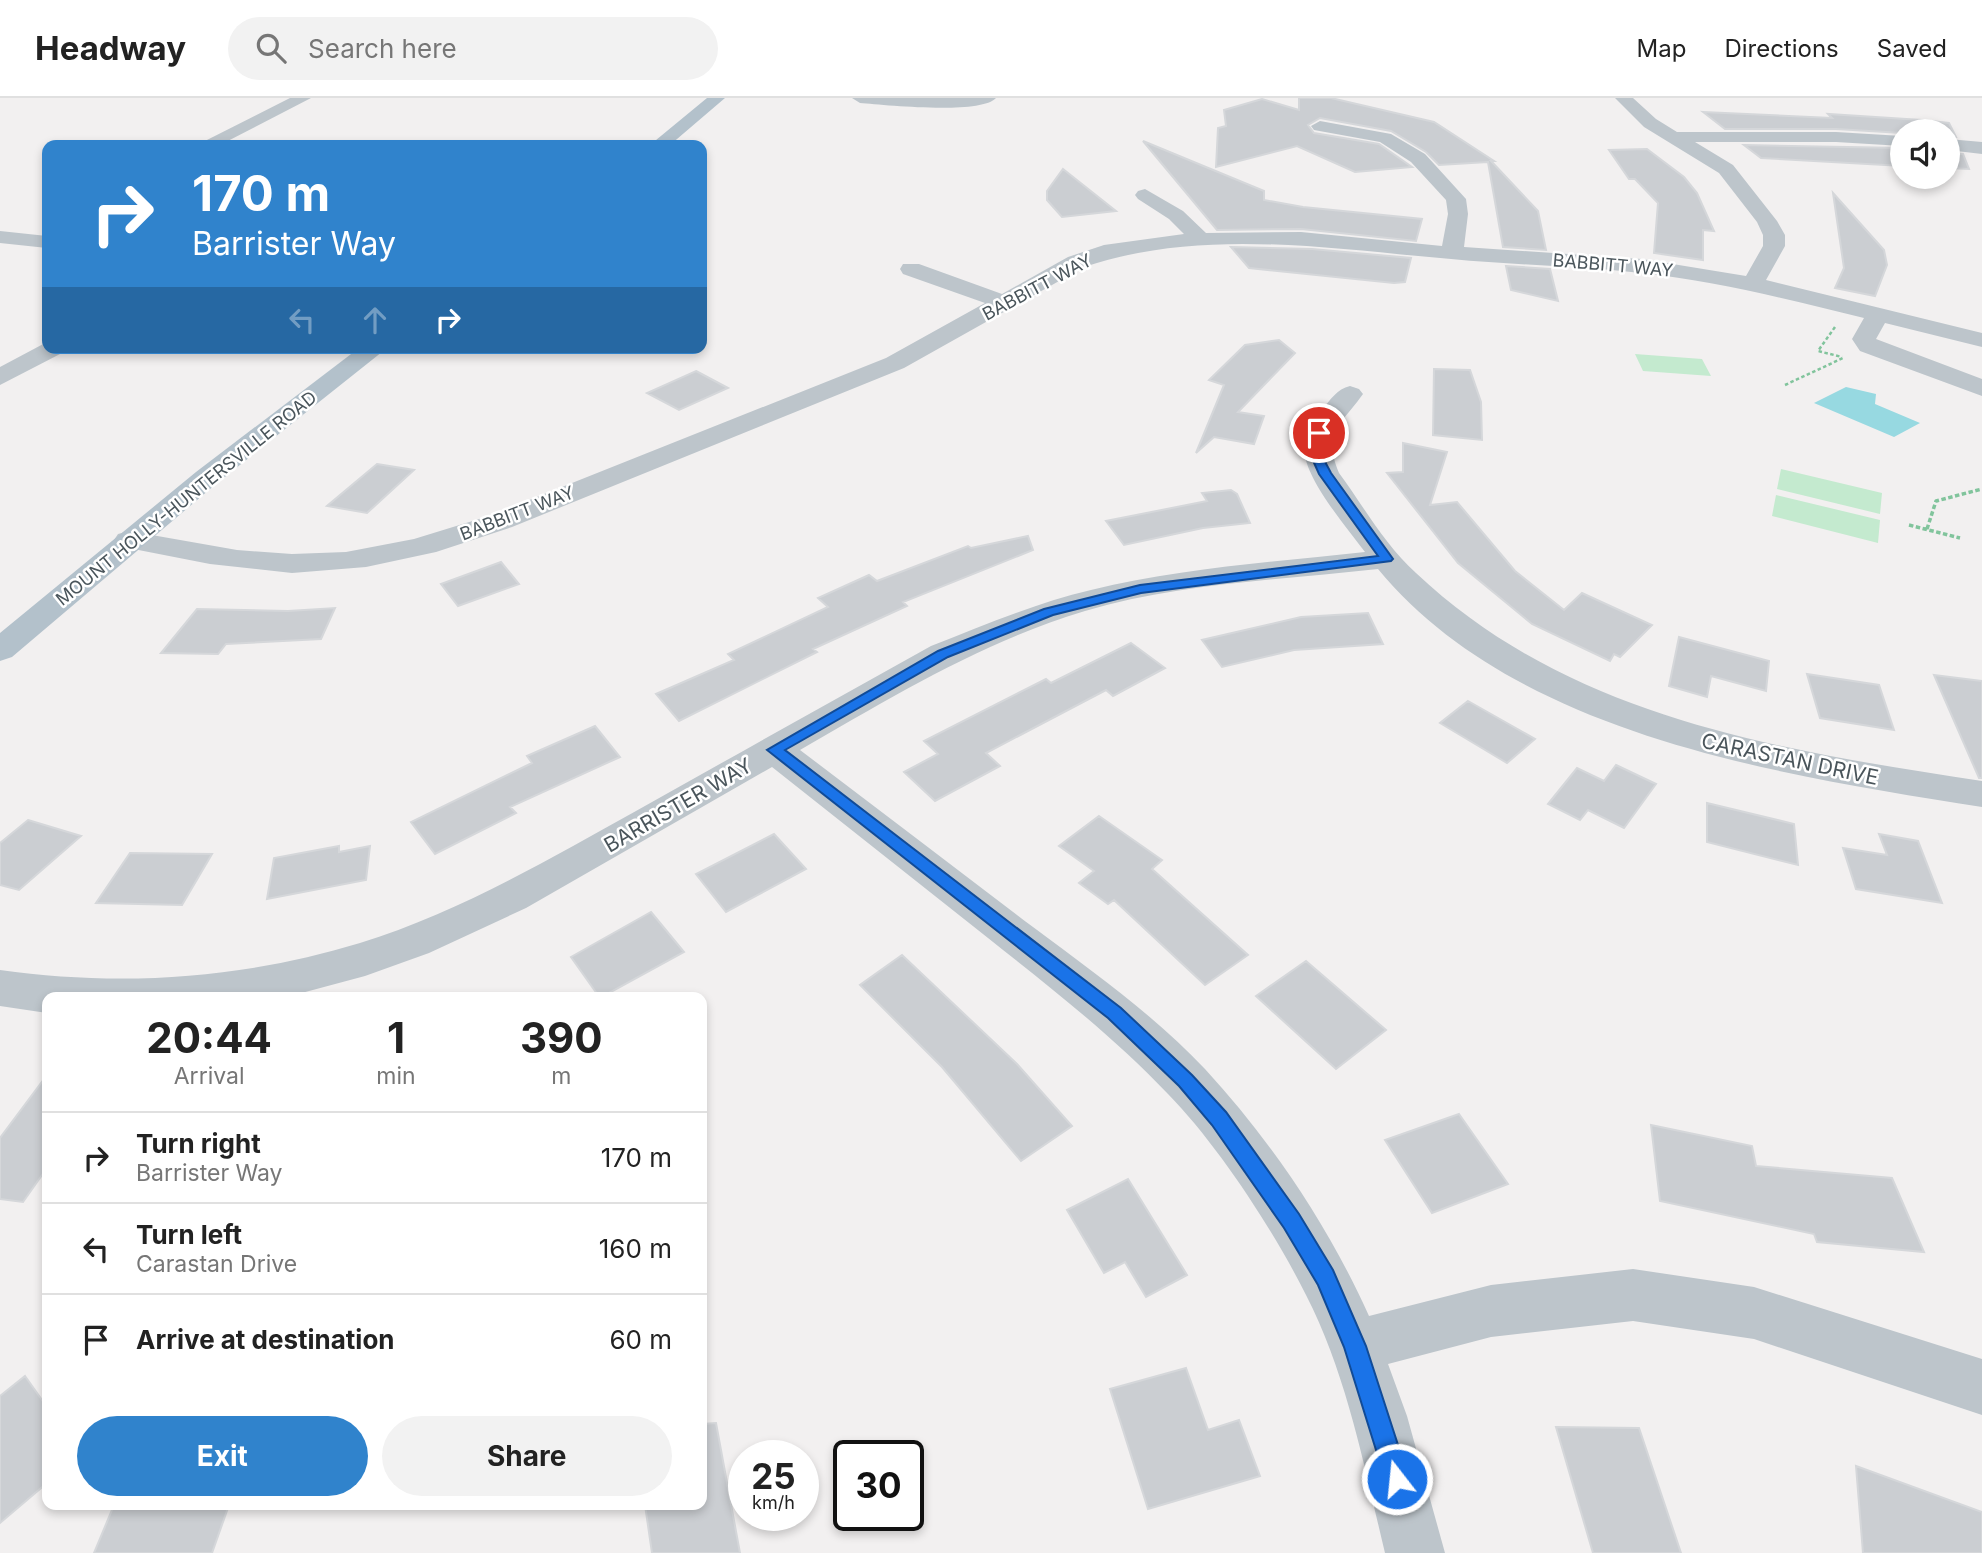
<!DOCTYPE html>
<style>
:root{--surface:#fff;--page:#f2f2f2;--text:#222;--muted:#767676;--line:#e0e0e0;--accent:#3083cc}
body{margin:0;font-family:Inter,sans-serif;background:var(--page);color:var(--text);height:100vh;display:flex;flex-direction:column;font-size:26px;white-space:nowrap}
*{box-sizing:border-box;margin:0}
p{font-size:23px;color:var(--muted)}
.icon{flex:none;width:38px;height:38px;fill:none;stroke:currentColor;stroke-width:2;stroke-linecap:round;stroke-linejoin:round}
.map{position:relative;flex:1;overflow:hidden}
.sheet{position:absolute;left:42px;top:894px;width:665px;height:518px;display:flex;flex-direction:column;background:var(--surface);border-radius:14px;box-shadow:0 4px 10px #0003}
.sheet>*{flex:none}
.hud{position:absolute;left:42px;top:42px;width:665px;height:214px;border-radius:14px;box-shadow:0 4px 10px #0003;background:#3083cc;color:#fff;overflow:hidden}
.controls{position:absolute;left:1890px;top:21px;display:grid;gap:14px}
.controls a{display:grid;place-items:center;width:70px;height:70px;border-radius:50%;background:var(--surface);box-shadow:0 4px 10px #0003;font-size:35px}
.speed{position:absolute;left:728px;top:1342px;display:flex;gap:14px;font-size:35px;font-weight:700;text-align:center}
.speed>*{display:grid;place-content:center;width:91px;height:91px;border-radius:50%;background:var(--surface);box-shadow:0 4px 10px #0003;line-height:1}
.speed small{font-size:18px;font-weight:400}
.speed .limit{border:4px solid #111;border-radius:10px;background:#fff;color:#111}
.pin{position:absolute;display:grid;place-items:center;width:60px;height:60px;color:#fff;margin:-30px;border:4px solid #fff;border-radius:50%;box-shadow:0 2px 7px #0007}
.me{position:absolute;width:77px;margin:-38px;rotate:344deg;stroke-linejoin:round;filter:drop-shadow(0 0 5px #0008)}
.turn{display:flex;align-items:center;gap:24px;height:147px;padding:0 35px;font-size:32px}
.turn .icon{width:91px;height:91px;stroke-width:2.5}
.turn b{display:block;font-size:49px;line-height:60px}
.lanes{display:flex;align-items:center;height:66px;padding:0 35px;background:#0003;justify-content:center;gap:35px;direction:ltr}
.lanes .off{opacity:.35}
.eta{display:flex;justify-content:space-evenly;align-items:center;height:119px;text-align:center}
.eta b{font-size:42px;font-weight:700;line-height:49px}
.button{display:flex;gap:14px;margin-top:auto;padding:14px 35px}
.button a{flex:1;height:80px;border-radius:42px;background:var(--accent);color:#fff;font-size:28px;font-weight:700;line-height:80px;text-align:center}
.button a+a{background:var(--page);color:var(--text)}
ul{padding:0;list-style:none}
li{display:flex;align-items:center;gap:21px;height:91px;padding:0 35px;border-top:2px solid var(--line)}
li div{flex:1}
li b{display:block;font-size:26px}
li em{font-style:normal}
header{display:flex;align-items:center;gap:42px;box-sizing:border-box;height:98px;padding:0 35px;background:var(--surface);border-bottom:2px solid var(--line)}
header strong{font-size:33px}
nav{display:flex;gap:38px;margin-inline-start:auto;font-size:24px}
.search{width:490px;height:63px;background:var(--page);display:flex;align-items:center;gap:18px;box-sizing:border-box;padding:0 24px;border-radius:38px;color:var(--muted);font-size:26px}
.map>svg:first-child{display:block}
.green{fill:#c4eacf}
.water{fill:#97d9e1}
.building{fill:#cbced2;stroke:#d5d7da;stroke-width:2}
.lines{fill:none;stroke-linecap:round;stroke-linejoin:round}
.path-far1{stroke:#81c49c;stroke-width:2.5;stroke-dasharray:3.5 2.5;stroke-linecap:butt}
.path{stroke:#81c49c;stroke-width:3.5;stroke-dasharray:4.5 2.5;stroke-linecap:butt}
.minor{fill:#bdc5cb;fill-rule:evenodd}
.major{fill:#b3c1cb;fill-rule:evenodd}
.route{fill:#1a73e8;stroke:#114b97;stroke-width:2}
.labels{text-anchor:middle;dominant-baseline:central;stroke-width:5;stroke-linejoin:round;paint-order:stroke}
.far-street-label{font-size:18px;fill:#4a555b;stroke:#fff}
.street-label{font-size:21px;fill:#4a555b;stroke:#fff}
</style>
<header>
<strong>Headway</strong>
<div class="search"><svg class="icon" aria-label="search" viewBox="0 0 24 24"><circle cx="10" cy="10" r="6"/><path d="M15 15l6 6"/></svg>Search here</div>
<nav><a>Map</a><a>Directions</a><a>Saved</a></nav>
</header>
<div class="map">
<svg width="1982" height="1455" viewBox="0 0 1982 1455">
<rect width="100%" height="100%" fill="#f2f0f0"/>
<!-- green -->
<path class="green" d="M 1635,256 L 1702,261 L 1711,278 L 1643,273 Z
M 1781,371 L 1882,395 L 1880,416 L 1777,391 Z
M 1776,397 L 1880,422 L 1878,445 L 1772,418 Z"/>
<!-- water -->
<path class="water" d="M 1846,289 L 1876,296 L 1875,306 L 1920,325 L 1894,339 L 1814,305 Z"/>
<!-- building -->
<path class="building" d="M 1299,0 L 1331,0 L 1434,24 L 1494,63 L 1491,63 L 1538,113 L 1546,152 L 1503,149 L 1488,64 L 1439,67 L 1426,54 L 1391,33 L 1320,20 L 1308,27 L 1314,35 L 1379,46 L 1412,69 L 1355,74 L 1297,48 L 1216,69 L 1218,30 L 1226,28 L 1224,12 L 1262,1 L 1299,12 Z
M 1703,14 L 1832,20 L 1828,16 L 1922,22 L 1949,25 L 1956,39 L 1948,39 L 1948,33 L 1902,35 L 1836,31 L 1725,31 Z
M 1143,43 L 1264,93 L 1264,102 L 1303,109 L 1422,121 L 1416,143 L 1301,131 L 1217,132 Z
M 1744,47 L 1902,50 L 1902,68 L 1761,60 Z
M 1647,51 L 1684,79 L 1697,95 L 1714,133 L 1703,132 L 1703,162 L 1654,155 L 1658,105 L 1635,81 L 1629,81 L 1609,52 Z
M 1948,55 L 1963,56 L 1969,71 L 1948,70 Z
M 1063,71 L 1116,113 L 1062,119 L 1047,102 L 1047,93 Z
M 1833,95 L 1884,152 L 1887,167 L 1875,198 L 1835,190 L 1844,170 Z
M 1231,149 L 1312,151 L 1411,160 L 1405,184 L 1394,185 L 1249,170 Z
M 1506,168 L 1550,171 L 1558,203 L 1511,192 Z
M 1279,242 L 1295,255 L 1238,314 L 1264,318 L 1254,346 L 1214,339 L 1196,355 L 1224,287 L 1209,282 L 1245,247 Z
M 1434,271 L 1470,272 L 1481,304 L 1482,342 L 1433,337 Z
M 696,273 L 728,290 L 679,312 L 647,295 Z
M 1403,345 L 1447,354 L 1430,407 L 1457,404 L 1515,473 L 1564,512 L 1582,495 L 1652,527 L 1620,559 L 1614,556 L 1610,563 L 1532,526 L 1458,465 L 1387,375 L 1403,374 Z
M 377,366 L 414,372 L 367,415 L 327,408 Z
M 1231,392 L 1237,396 L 1250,425 L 1203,430 L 1124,447 L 1106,423 L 1207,403 L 1202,395 Z
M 1028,438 L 1033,452 L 903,504 L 907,508 L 813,551 L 817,554 L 679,623 L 656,596 L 734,562 L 728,556 L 828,509 L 818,500 L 869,477 L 877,483 L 968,448 L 971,450 Z
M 501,464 L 519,486 L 458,508 L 441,486 Z
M 335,510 L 321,541 L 226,546 L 218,556 L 161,555 L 197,511 L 288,513 Z
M 1368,515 L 1383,546 L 1294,552 L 1222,569 L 1202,542 L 1301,519 Z
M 1679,539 L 1769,563 L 1766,593 L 1711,578 L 1707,599 L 1669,588 Z
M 1131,545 L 1165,570 L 1113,598 L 1106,592 L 986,655 L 1000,668 L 935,703 L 904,674 L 938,656 L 924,643 L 1046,581 L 1051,585 Z
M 1807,576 L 1879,587 L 1894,632 L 1820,620 Z
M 1934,577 L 1982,583 L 1982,680 L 1979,680 Z
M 1468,603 L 1535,641 L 1507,665 L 1440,625 Z
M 595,628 L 620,659 L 510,709 L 516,715 L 435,756 L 411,724 L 532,665 L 527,658 Z
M 1616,667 L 1656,686 L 1624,730 L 1588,712 L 1580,722 L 1548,706 L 1577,670 L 1604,683 Z
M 1707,705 L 1794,726 L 1798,767 L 1707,744 Z
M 1099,718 L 1162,762 L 1152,771 L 1248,857 L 1205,887 L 1114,802 L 1108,806 L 1079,785 L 1094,773 L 1059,748 Z
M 28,722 L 81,738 L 19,792 L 0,787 L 0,745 Z
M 774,736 L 806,771 L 726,814 L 696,776 Z
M 1879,736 L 1918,743 L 1942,805 L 1856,791 L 1843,750 L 1887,757 Z
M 339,748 L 339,754 L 370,748 L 366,782 L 267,801 L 274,760 Z
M 130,755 L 212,756 L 182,807 L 96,805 Z
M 651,814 L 684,854 L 600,900 L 571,859 Z
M 902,857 L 1017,966 L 1072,1028 L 1021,1063 L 942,969 L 860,887 Z
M 1306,863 L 1386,932 L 1336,971 L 1256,898 Z
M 47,977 L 47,1070 L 23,1104 L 0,1101 L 0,1040 Z
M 1459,1016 L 1508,1086 L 1432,1115 L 1385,1042 Z
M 1651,1027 L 1752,1048 L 1756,1068 L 1892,1080 L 1924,1154 L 1817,1144 L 1814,1136 L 1660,1103 Z
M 1128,1081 L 1187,1177 L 1146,1199 L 1125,1164 L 1104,1175 L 1067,1112 Z
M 1186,1270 L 1208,1332 L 1239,1322 L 1260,1378 L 1148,1411 L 1110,1291 Z
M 25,1278 L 47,1309 L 47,1385 L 0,1425 L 0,1298 Z
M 716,1325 L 740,1455 L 652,1455 L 645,1407 L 702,1407 L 702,1326 Z
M 1556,1329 L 1639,1330 L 1681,1455 L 1593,1455 Z
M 1856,1368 L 1982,1414 L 1982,1455 L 1863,1455 Z
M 114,1407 L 229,1407 L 212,1455 L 94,1455 Z"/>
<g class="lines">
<!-- path-far1 -->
<path class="path-far1" d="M 1835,229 L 1818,253 L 1842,259
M 1785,287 L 1843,260"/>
<!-- path -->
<path class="path" d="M 1909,427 L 1960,440
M 1927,431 L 1936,403 L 1982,391"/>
<!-- minor -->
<path class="minor" d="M 290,0 L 311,0 L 220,47 L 197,47 Z
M 852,0 L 996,0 C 981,17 885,7 860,5 Z
M 1615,0 L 1633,0 L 1656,21 L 1677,34 L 1836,34 L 1902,38 L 1902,48 L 1836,44 L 1695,44 L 1733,67 L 1777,123 L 1785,137 L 1785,148 L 1766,182 L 1982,235 L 1982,249 L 1885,225 L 1876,241 L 1982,281 L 1982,298 L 1860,253 L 1852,241 L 1864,220 C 1791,202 1717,183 1641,175 C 1578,168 1514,167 1451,161 C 1329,151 1203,129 1084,169 L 904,270 L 512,429 L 436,454 L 366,469 L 292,475 L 210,466 L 118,448 L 114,442 L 118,436 L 129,433 L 237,452 L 292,456 L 346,454 L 414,441 L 492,417 L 886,260 L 985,205 L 903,176 L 900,171 L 903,166 L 919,166 L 1002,196 L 1068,159 L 1104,147 L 1184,136 L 1169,121 L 1138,101 L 1135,97 L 1138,93 L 1145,91 L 1183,113 L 1206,135 L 1301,134 L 1442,148 L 1448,116 L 1446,102 L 1411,64 L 1380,44 L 1314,32 L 1311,28 L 1320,23 L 1391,36 L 1425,56 L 1466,101 L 1468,116 L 1464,149 L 1642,161 L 1746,178 L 1763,148 L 1763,137 L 1757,124 L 1719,75 L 1644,29 Z
M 1948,41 L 1982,44 L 1982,56 L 1948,52 Z
M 0,133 L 47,138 L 47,150 L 0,145 Z
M 47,244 L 47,250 L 65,250 L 62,255 L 0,287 L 0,269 Z
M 1350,288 L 1359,291 L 1363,296 C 1341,327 1322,334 1339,375 C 1364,409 1385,447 1416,475 C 1571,621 1780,652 1982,683 L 1982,709 C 1781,677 1516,638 1378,471 C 1281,482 1179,485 1085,513 C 982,544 892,599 800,652 C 878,711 955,770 1033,829 C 1092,873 1154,917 1205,971 C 1272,1044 1328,1127 1369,1218 L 1491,1187 L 1633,1171 L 1754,1189 L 1982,1261 L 1982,1317 L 1754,1241 L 1633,1223 L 1491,1239 L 1388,1266 L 1407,1318 L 1445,1455 L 1385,1455 C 1364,1368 1347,1277 1306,1197 C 1274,1133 1218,1047 1168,996 C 1113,938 1051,890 988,840 C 916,783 844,726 772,669 L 526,810 L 429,855 L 365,878 L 283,900 L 47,900 L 47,915 L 0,908 L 0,872 C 122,889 242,881 360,845 C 457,815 548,762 636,713 C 734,658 832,603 931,548 C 984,527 1036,505 1091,492 C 1181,470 1274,464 1365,454 C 1347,430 1305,381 1304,351 C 1303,336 1312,323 1322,312 C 1330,302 1337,291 1350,288 Z"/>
<!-- major -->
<path class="major" d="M 707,0 L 725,0 L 670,47 L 650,47 Z
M 359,250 L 387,250 L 216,386 L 12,559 L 0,563 L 0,535 L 196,374 Z"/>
</g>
<!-- route -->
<path class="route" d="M 1319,332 L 1325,335 L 1322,358 L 1331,375 L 1393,461 L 1391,463 L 1141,495 L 1053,517 L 948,559 L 785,652 L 1121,910 L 1192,977 L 1226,1014 L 1299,1116 L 1333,1172 L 1366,1248 L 1409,1381 L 1405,1389 L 1397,1393 L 1388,1389 L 1385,1381 L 1344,1249 L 1318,1187 L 1284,1130 L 1212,1027 L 1179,988 L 1108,920 L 767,652 L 938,553 L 1044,511 L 1140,487 L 1378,458 L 1319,376 L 1311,358 L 1313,335 Z"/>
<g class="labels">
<!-- far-street labels -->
<g class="far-street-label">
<text transform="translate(1613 167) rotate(5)">BABBITT WAY</text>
<text transform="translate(1037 189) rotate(-28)">BABBITT WAY</text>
<text transform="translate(186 400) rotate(-39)">MOUNT HOLLY-HUNTERSVILLE ROAD</text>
<text transform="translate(517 415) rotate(-21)">BABBITT WAY</text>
</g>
<!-- street labels -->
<g class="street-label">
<text transform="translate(1790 661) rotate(12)">CARASTAN DRIVE</text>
<text transform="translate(678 707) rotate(-30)">BARRISTER WAY</text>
</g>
</g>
</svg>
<div class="controls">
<a><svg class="icon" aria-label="sound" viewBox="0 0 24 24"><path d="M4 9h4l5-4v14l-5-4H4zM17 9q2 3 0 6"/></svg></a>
</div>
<div class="speed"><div>25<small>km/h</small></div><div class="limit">30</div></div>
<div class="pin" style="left:1319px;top:335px;background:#d93025"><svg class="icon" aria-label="arrive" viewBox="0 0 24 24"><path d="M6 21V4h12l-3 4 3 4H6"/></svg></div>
<svg class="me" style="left:1397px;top:1381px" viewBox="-20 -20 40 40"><circle r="17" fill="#1a73e8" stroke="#fff" stroke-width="3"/><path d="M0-11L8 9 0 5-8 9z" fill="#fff"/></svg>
<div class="hud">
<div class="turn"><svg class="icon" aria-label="right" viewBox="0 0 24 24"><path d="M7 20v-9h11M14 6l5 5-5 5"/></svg><div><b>170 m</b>Barrister Way</div></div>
<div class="lanes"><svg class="icon off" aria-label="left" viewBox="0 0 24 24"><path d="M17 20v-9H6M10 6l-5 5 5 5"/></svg><svg class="icon off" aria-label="ahead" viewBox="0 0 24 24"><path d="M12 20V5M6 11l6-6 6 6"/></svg><svg class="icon" aria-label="right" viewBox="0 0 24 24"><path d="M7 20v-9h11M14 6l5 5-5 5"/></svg></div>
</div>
<section class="sheet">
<div class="eta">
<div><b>20:44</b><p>Arrival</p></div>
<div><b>1</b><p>min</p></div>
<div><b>390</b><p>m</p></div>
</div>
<ul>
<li><svg class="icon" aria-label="right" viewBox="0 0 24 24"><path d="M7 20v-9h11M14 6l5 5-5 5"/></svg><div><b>Turn right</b><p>Barrister Way</p></div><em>170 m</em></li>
<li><svg class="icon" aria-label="left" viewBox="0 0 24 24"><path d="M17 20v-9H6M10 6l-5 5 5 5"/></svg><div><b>Turn left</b><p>Carastan Drive</p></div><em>160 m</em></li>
<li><svg class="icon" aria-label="arrive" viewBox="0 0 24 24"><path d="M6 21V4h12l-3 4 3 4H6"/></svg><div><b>Arrive at destination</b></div><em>60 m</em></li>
</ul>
<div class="button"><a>Exit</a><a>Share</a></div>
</section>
</div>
